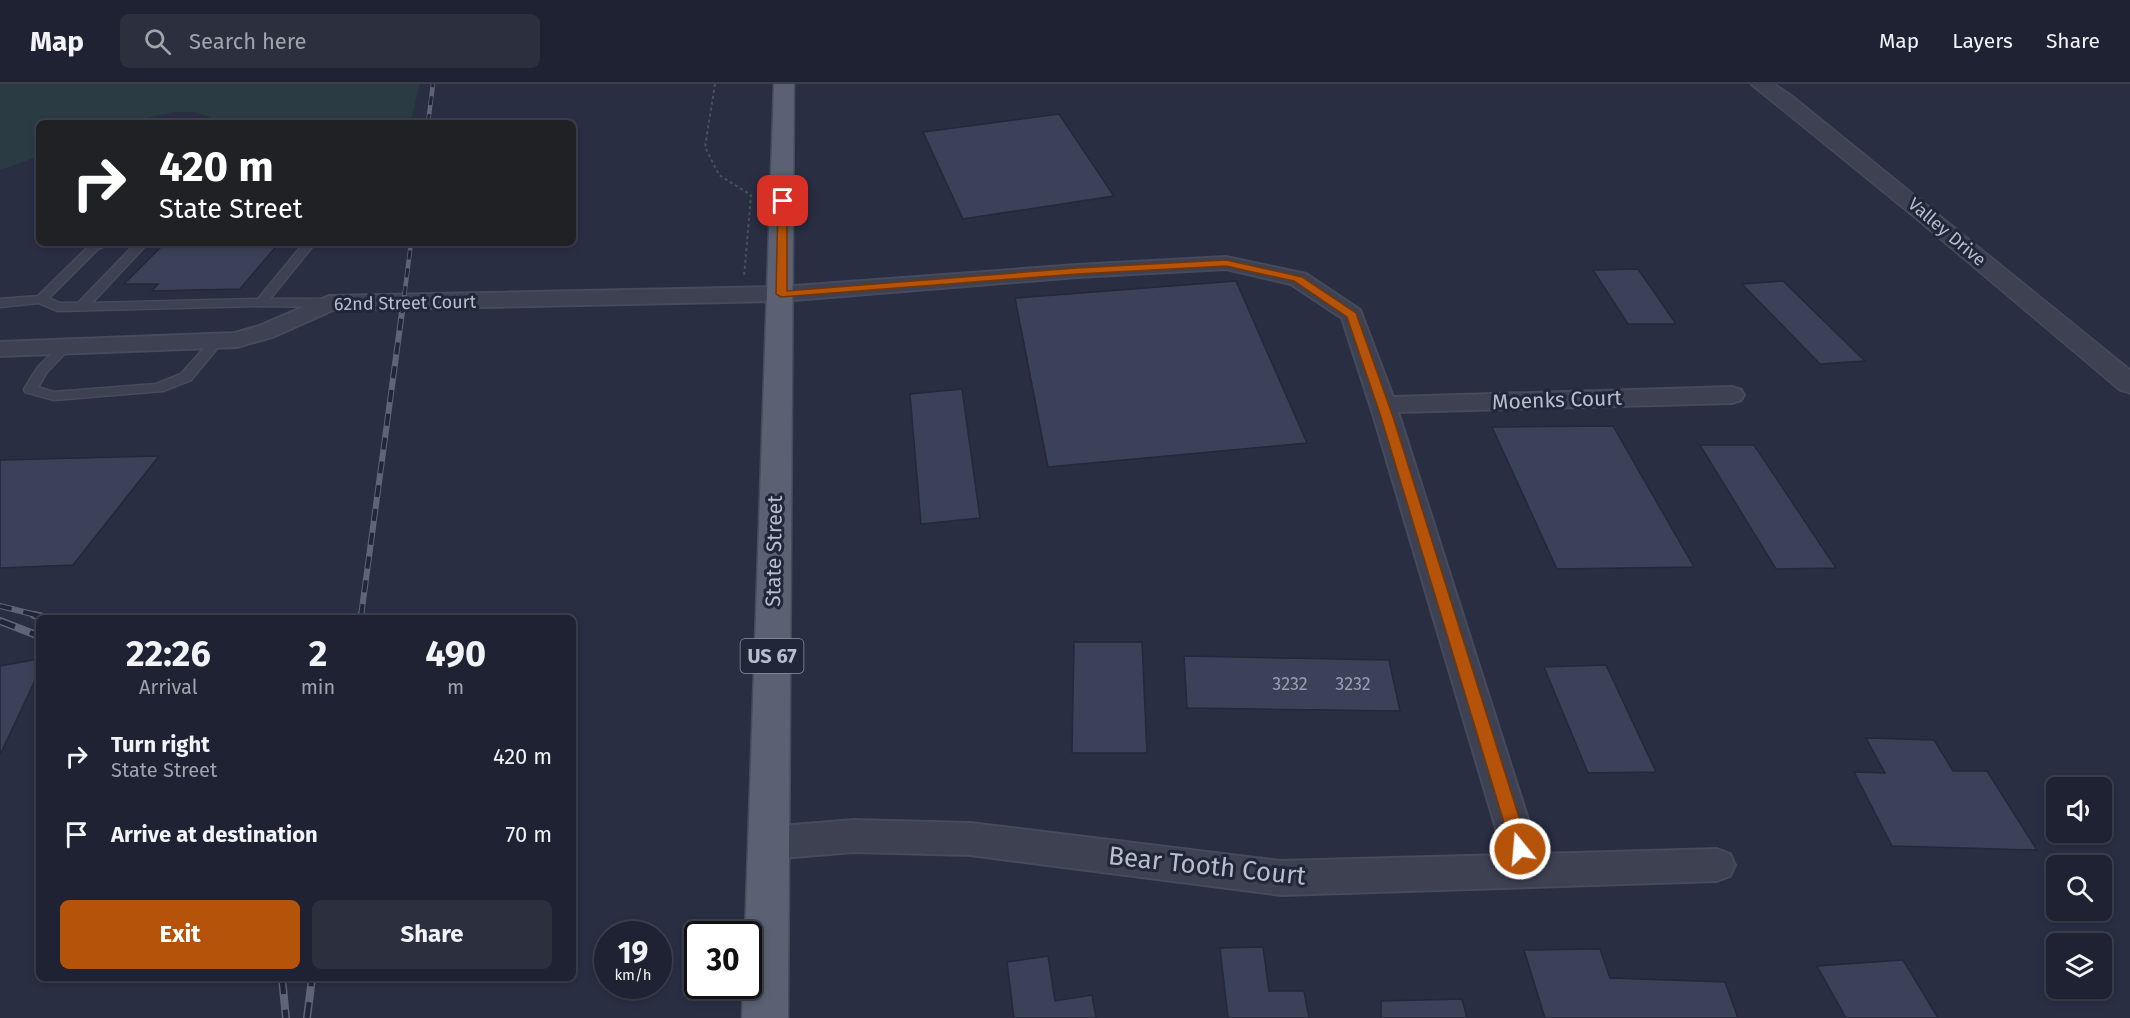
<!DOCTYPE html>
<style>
:root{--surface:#1f2232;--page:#2c2f3e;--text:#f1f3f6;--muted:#a1a4ac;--line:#3c3f4d;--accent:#b45309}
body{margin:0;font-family:"Fira Sans",sans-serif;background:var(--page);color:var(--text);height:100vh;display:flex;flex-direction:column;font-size:22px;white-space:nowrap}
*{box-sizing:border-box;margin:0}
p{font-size:20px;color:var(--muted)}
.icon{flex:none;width:33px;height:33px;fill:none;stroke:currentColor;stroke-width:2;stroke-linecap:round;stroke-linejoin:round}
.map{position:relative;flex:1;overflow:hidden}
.sheet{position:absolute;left:36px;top:531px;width:540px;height:366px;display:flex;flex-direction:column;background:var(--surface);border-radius:9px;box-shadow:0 3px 9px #0003,0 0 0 2px var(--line)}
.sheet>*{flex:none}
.guide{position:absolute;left:36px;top:36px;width:540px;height:126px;border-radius:9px;box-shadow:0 3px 9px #0003,0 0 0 2px var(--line);background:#202124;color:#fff;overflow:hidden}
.fabs{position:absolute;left:2046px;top:693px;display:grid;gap:12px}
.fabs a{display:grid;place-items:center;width:66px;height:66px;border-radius:9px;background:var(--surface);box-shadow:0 3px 9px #0003,0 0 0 2px var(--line);font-size:30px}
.speed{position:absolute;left:594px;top:837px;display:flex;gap:12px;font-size:30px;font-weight:700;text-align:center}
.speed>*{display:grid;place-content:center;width:78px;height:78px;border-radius:50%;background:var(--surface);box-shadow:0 3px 9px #0003,0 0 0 2px var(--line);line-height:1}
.speed small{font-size:15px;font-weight:400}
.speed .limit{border:3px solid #111;border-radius:9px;background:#fff;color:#111}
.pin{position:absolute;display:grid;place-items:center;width:51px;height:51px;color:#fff;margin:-26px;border-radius:12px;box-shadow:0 3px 9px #0006}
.me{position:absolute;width:66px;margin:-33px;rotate:343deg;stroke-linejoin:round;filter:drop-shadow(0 0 4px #0008)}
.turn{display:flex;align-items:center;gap:21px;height:126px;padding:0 24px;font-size:27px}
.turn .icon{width:78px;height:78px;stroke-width:2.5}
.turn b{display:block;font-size:42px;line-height:51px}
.eta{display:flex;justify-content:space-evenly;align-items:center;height:102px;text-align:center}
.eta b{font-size:36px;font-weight:700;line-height:42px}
.action{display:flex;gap:12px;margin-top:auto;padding:12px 24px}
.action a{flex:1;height:69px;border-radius:9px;background:var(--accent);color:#fff;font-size:24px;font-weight:700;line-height:69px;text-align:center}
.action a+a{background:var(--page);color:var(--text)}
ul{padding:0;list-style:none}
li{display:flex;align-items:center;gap:18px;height:78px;padding:0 24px}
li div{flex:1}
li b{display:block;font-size:22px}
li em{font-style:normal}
header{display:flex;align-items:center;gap:36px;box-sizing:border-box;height:84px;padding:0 30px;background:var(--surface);border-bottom:2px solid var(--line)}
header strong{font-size:28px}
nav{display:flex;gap:33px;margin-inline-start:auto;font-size:21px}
.search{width:420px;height:54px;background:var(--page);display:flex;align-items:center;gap:15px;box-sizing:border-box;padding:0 21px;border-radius:9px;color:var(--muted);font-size:22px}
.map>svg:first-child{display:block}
.green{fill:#2b3b44}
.building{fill:#3b4158;stroke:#23283a;stroke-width:1.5}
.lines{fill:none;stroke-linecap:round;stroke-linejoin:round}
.service-casing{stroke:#464a5c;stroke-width:3}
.minor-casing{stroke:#464a5c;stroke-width:4}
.tertiary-casing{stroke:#464a5c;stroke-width:3}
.primary-casing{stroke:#464a5c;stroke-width:3}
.path{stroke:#44545b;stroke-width:2;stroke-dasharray:3 3;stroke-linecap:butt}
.service{fill:#3d4152;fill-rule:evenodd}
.minor{fill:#3d4152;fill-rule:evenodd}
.tertiary{fill:#3d4152;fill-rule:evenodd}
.primary{fill:#5b6072;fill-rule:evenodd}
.rail-far2-casing{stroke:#5f6479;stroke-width:4.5}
.rail-far1-casing{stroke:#5f6479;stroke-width:6}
.rail-casing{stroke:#5f6479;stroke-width:8}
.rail-far2{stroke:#212638;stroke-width:3;stroke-dasharray:9;stroke-linecap:butt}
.rail-far1{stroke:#212638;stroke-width:4;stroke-dasharray:12;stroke-linecap:butt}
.rail{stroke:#212638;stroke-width:5;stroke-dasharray:16;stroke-linecap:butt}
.route{fill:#b45309;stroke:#753606;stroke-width:1.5}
.labels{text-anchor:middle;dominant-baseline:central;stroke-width:6;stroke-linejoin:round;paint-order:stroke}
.far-street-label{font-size:18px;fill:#babdcc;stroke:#212638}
.number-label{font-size:18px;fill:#989cad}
.shield{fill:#212638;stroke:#8c90a0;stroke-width:1.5}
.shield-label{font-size:20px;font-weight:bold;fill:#babdcc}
.street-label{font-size:21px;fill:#babdcc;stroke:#212638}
.near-street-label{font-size:26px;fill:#babdcc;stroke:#212638}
</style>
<header>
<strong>Map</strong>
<div class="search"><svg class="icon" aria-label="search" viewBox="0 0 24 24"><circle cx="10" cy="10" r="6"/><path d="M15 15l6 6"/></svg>Search here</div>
<nav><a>Map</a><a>Layers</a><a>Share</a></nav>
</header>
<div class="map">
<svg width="2130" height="934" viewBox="0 0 2130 934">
<rect width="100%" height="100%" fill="#292e43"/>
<!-- green -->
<path class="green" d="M 0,0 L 420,0 L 410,39 L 210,39 L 210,33 C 182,20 151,35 123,39 C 96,43 66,39 39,39 L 39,72 L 0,86 Z"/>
<!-- building -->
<path class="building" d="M 1059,30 L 1114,112 L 963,135 L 923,48 Z
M 165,159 L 279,159 L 240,205 L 152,207 L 158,200 L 124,200 Z
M 1638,185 L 1676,240 L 1628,240 L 1593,186 Z
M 1236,197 L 1307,359 L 1048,383 L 1015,214 Z
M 1783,197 L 1865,277 L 1820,280 L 1742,200 Z
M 962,305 L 980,434 L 921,440 L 910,310 Z
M 1613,342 L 1694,483 L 1557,485 L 1492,343 Z
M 1700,361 L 1754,361 L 1836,484 L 1776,485 Z
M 159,372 L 73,481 L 0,484 L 0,376 Z
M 1074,558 L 1142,558 L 1147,669 L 1072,669 Z
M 1184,572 L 1389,576 L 1400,627 L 1187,624 Z
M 39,575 L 39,588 L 0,671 L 0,582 Z
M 1606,581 L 1656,688 L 1588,689 L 1544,583 Z
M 1866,654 L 1934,656 L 1953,687 L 1987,687 L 2037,766 L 1892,762 L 1854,688 L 1885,689 Z
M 1263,863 L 1269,907 L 1304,907 L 1309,934 L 1228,934 L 1220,864 Z
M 1600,865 L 1610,894 L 1725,898 L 1738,934 L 1545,934 L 1524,866 Z
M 1048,872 L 1055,917 L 1092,911 L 1096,934 L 1014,934 L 1007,878 Z
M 1903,876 L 1938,934 L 1846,934 L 1817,882 Z
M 1462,915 L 1467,934 L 1381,934 L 1381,917 Z"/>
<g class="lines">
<!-- service casing -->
<g class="service-casing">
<path id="service" d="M 95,159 L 112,159 L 98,165 L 49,214 L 60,219 L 78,219 L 136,159 L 148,159 L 92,219 L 258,215 L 304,159 L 312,159 L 312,163 L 270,215 L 329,215 L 335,219 L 329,223 L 261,222 L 58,227 L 39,219 L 0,223 L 0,215 L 38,212 L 90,161 Z
M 218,252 L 224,256 L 191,296 L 163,307 L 54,316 L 25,308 L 24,305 L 38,283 L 63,258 L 67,257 L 73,261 L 47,288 L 38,303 L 54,308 L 156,300 L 181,290 L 214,253 Z"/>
</g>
<!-- minor casing -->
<g class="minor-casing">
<path id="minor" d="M 1226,173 L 1306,190 L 1360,226 L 1393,313 L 1732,303 L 1741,306 L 1744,311 L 1741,316 L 1732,319 L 1398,328 L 1539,770 L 1717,765 L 1730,770 L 1735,781 L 1730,792 L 1717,797 L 1281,811 L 970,771 L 854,768 L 769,775 L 756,770 L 751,759 L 756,748 L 769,743 L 854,736 L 970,739 L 1281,777 L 1504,771 L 1374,333 L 1342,234 L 1291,200 L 1226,185 L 1077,193 L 781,217 L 333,226 L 275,252 L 237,263 L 0,272 L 0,258 L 235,249 L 259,242 L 329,212 L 781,203 L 1077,181 Z"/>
</g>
<!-- tertiary casing -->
<g class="tertiary-casing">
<path id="tertiary" d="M 1751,0 L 1774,0 L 1793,13 L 2130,286 L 2130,309 L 2120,306 L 1911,130 Z"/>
</g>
<!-- primary casing -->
<g class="primary-casing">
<path id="primary" d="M 774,0 L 794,0 L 788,934 L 742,934 L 743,902 L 748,902 L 748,850 L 745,850 Z"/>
</g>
<!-- path -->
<path class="path" d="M 715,0 L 705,63 L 719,91 L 751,111 L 744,193"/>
<!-- service -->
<use href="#service" class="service"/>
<!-- minor -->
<use href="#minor" class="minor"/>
<!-- tertiary -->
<use href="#tertiary" class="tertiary"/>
<!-- primary -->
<use href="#primary" class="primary"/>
<!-- rail-far2 casing -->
<g class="rail-far2-casing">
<path id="rail-far2" d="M 428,39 L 433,0
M 402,229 L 411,159"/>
</g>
<!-- rail-far1 casing -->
<g class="rail-far1-casing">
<path id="rail-far1" d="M 0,522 L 40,532
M 361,532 L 402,228"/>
</g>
<!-- rail casing -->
<g class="rail-casing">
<path id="rail" d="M 34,531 L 47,534
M 361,534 L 361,531
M 0,537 L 39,552
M 282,894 L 286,934
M 307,934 L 312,894"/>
</g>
<!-- rail-far2 -->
<use href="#rail-far2" class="rail-far2"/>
<!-- rail-far1 -->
<use href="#rail-far1" class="rail-far1"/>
<!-- rail -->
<use href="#rail" class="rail"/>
</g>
<!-- route -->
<path class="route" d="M 783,114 L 787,117 L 787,207 L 1077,184 L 1226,176 L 1302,193 L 1356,229 L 1393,333 L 1529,765 L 1526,770 L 1520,773 L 1514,770 L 1512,765 L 1381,333 L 1347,233 L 1294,197 L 1226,182 L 1077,190 L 781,213 L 776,210 L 778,117 Z"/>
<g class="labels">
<!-- far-street labels -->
<g class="far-street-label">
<text transform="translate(1947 148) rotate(40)">Valley Drive</text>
<text transform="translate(405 219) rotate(-1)">62nd Street Court</text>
</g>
<!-- number labels -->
<g class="number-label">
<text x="1290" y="600">3232</text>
<text x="1353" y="600">3232</text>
</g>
<!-- shield labels -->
<rect class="shield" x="740.5" y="555" width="63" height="34" rx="4.5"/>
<g class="shield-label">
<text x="772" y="572">US 67</text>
</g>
<!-- street labels -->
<g class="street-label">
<text transform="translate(1557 316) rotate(-2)">Moenks Court</text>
<text transform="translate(774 467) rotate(-89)">State Street</text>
</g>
<!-- near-street labels -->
<g class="near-street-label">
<text transform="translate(1207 782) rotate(6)">Bear Tooth Court</text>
</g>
</g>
</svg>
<div class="fabs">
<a><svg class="icon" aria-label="sound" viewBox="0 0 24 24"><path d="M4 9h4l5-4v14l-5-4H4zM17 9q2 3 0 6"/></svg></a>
<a><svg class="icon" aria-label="search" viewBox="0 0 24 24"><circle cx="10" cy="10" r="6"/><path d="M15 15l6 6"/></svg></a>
<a><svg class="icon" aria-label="layers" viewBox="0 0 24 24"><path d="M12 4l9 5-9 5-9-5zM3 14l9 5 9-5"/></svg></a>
</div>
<div class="speed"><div>19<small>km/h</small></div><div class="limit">30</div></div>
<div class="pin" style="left:783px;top:117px;background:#d93025"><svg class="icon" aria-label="arrive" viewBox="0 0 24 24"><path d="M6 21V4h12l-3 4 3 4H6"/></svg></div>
<svg class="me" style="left:1520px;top:765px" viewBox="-20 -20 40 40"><circle r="17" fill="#b45309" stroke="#fff" stroke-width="3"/><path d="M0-11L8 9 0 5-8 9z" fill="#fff"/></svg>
<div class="guide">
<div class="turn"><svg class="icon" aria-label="right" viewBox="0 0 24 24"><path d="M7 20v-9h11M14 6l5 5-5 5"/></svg><div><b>420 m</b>State Street</div></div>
</div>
<section class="sheet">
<div class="eta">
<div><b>22:26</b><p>Arrival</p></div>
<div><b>2</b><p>min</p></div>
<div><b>490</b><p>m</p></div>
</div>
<ul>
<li><svg class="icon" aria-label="right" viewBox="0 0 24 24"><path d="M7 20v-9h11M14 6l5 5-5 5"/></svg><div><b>Turn right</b><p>State Street</p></div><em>420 m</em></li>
<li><svg class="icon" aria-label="arrive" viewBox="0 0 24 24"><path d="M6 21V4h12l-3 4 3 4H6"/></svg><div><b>Arrive at destination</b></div><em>70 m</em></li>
</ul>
<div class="action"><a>Exit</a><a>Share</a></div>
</section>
</div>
